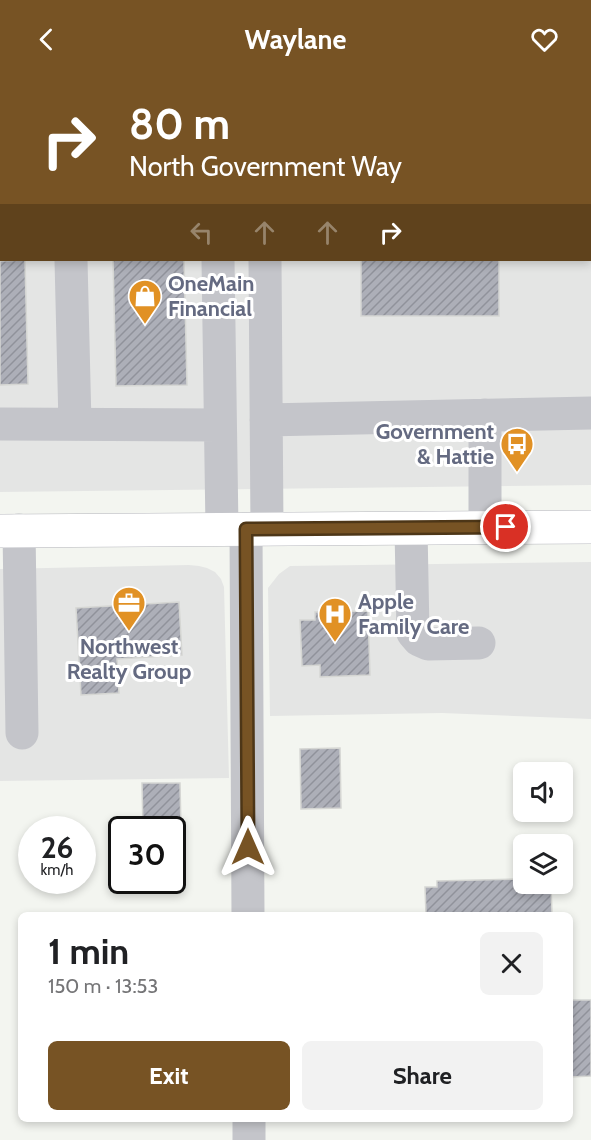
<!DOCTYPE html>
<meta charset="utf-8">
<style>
:root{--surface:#fff;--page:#f2f2f2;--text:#202124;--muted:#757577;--accent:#775324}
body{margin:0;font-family:Cabin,sans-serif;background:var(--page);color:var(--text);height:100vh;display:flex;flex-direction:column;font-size:22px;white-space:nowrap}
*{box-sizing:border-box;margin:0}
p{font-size:20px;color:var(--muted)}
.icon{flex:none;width:33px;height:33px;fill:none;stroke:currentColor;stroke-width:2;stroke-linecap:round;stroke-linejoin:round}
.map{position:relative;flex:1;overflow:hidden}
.details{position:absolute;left:18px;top:834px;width:555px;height:210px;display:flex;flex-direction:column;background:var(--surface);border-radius:9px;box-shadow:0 3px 9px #0003}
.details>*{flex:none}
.guide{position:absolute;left:0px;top:0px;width:591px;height:183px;box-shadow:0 3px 9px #0003;background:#775324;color:#fff;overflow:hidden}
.fabs{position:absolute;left:513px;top:684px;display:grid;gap:12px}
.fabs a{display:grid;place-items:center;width:60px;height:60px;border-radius:9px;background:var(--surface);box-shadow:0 3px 9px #0003;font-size:30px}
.speed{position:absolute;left:18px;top:738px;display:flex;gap:12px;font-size:30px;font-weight:700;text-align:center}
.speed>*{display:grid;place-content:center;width:78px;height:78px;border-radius:50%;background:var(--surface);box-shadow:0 3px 9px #0003;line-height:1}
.speed small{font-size:15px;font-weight:400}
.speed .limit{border:3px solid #111;border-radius:9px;background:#fff;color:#111}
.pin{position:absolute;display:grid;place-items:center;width:51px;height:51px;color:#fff;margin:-26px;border:3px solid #fff;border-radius:50%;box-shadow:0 2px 6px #0007}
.me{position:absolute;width:66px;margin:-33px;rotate:0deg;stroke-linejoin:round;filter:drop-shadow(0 0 4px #0008)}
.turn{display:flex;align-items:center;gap:21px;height:126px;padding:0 30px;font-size:27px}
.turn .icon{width:78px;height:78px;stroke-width:2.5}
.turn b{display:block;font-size:42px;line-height:51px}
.lanes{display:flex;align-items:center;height:57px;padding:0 30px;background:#0003;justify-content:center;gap:30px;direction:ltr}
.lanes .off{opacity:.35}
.round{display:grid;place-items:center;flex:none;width:63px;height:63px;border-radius:9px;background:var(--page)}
.headline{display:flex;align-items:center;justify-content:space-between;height:102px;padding:0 30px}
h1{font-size:36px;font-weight:700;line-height:45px}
.cta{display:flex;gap:12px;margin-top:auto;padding:12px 30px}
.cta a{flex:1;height:69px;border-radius:9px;background:var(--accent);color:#fff;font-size:24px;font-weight:700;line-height:69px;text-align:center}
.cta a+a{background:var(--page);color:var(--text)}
header{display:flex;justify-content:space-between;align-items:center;height:78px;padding:0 30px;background:var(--accent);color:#fff;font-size:27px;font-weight:700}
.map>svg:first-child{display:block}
.built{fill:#e4e5e4;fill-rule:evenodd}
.building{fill:url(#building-hatch);stroke:#d5d6d3;stroke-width:1.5}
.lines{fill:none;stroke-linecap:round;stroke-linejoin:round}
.major-casing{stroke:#b5b6bc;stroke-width:34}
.minor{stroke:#c4c5ca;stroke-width:33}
.major{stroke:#fff;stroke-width:33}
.route-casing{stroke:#4d3617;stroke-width:15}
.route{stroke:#775324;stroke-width:10}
.labels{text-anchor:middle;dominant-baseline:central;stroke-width:6;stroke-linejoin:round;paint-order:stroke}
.poi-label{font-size:22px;font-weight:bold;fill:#646a81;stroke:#fff;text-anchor:start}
</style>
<header><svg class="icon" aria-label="back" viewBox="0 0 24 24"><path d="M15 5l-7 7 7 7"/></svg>Waylane<svg class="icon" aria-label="heart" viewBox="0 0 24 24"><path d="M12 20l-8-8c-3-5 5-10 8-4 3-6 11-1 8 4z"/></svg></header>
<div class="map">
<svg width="591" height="1062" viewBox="0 0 591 1062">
<defs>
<pattern id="building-hatch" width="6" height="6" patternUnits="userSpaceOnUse" patternTransform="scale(1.5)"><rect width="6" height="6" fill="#adafb8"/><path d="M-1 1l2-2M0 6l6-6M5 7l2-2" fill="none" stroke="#90929b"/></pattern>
</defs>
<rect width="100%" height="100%" fill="#f3f5f0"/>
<!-- built -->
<path class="built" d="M 0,0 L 591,0 L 591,407 L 0,414 ZM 2,2 L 590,2 L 590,182 L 2,182 Z
M 591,484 L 591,641 L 442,635 L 270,638 L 268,510 L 279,496 L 290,488 Z
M 189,487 L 199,488 L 207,490 L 215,494 L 221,501 L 224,509 L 229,700 L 0,703 L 0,491 Z"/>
<!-- building -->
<path class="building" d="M 25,182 L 28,306 L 0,307 L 0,183 Z
M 113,182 L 184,182 L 187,307 L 116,308 Z
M 361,182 L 499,182 L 499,238 L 361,238 Z
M 179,524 L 182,577 L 117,581 L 119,615 L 81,617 L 76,530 Z
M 368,533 L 370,597 L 320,599 L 320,587 L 302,588 L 300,542 L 315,542 L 315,534 Z
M 340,670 L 341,730 L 301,731 L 300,671 Z
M 142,705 L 180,705 L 181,752 L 143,752 Z
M 524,801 L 524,806 L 551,806 L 552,837 L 426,837 L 425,809 L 437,809 L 437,803 Z
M 570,922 L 591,922 L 591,998 L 570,999 Z"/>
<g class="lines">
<!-- major casing -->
<g class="major-casing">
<path id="major" d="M 0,453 L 591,449"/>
</g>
<!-- minor -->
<path class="minor" d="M 216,0 L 216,2
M 263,0 L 263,2
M 0,86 L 2,86
M 0,158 L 2,158
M 71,182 L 75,346
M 218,182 L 222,451
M 265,182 L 267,451
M 266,342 L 591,335
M 0,346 L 220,347
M 485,449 L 485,337
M 411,450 L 413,555 L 419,562 L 428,566 L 479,565
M 246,451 L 248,837
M 19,452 L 22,655
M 249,1041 L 249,1062"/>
<!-- major -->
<use href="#major" class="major"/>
</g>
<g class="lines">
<!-- route casing -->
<g class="route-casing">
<path id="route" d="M 248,769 L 246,451 L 506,449"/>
</g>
<!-- route -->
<use href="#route" class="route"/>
</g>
<!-- icons -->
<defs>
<g id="shop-pin" transform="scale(1.725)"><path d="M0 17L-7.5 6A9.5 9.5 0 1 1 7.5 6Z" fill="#e19124" stroke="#fff"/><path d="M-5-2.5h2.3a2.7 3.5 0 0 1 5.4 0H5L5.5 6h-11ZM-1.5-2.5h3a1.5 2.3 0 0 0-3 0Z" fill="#fff"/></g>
<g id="bus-pin" transform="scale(1.725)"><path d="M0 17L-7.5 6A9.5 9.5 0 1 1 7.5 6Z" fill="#e19124" stroke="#fff"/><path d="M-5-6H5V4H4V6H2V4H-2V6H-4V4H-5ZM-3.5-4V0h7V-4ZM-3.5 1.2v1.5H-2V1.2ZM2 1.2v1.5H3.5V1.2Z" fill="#fff"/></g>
<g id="office-pin" transform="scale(1.725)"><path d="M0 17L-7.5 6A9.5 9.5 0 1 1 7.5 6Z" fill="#e19124" stroke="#fff"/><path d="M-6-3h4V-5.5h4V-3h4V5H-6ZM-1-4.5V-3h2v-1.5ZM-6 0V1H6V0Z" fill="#fff"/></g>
<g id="hospital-pin" transform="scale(1.725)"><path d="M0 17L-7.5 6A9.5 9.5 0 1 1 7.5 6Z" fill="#e19124" stroke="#fff"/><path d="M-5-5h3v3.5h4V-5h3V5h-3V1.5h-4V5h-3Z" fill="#fff"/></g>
</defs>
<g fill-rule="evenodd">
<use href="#shop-pin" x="145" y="218"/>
<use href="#bus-pin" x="517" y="366"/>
<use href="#office-pin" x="129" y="525"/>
<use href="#hospital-pin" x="335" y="536"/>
</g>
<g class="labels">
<!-- poi labels -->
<g class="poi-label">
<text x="168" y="205">OneMain<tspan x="168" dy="25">Financial</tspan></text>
<text x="494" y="353" text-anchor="end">Government<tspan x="494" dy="25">&amp; Hattie</tspan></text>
<text x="358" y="523">Apple<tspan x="358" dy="25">Family Care</tspan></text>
<text x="129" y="568" text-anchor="middle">Northwest<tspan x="129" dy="25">Realty Group</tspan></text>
</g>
</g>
</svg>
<div class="fabs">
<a><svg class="icon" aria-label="sound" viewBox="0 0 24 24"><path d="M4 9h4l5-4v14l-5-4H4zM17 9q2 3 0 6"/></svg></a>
<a><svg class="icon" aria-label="layers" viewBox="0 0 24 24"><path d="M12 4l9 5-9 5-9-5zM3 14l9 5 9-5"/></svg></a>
</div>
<div class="speed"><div>26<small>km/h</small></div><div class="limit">30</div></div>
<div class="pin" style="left:506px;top:449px;background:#d93025"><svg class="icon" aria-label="arrive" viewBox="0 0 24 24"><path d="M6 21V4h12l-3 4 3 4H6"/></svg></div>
<svg class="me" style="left:248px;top:769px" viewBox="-20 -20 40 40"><path d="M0-17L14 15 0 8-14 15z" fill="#775324" stroke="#fff" stroke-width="4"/></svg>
<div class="guide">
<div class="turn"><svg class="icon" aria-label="right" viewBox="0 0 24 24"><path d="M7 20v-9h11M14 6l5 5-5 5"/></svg><div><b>80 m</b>North Government Way</div></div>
<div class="lanes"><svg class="icon off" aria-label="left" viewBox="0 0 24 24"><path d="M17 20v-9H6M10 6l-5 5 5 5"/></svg><svg class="icon off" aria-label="ahead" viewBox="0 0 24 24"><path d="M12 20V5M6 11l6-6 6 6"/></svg><svg class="icon off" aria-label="ahead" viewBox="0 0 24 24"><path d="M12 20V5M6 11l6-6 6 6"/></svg><svg class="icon" aria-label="right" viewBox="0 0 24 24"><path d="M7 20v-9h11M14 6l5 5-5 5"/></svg></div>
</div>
<section class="details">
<div class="headline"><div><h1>1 min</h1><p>150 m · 13:53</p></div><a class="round"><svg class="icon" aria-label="close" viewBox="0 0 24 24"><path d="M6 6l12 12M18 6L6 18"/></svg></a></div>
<div class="cta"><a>Exit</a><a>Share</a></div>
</section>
</div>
